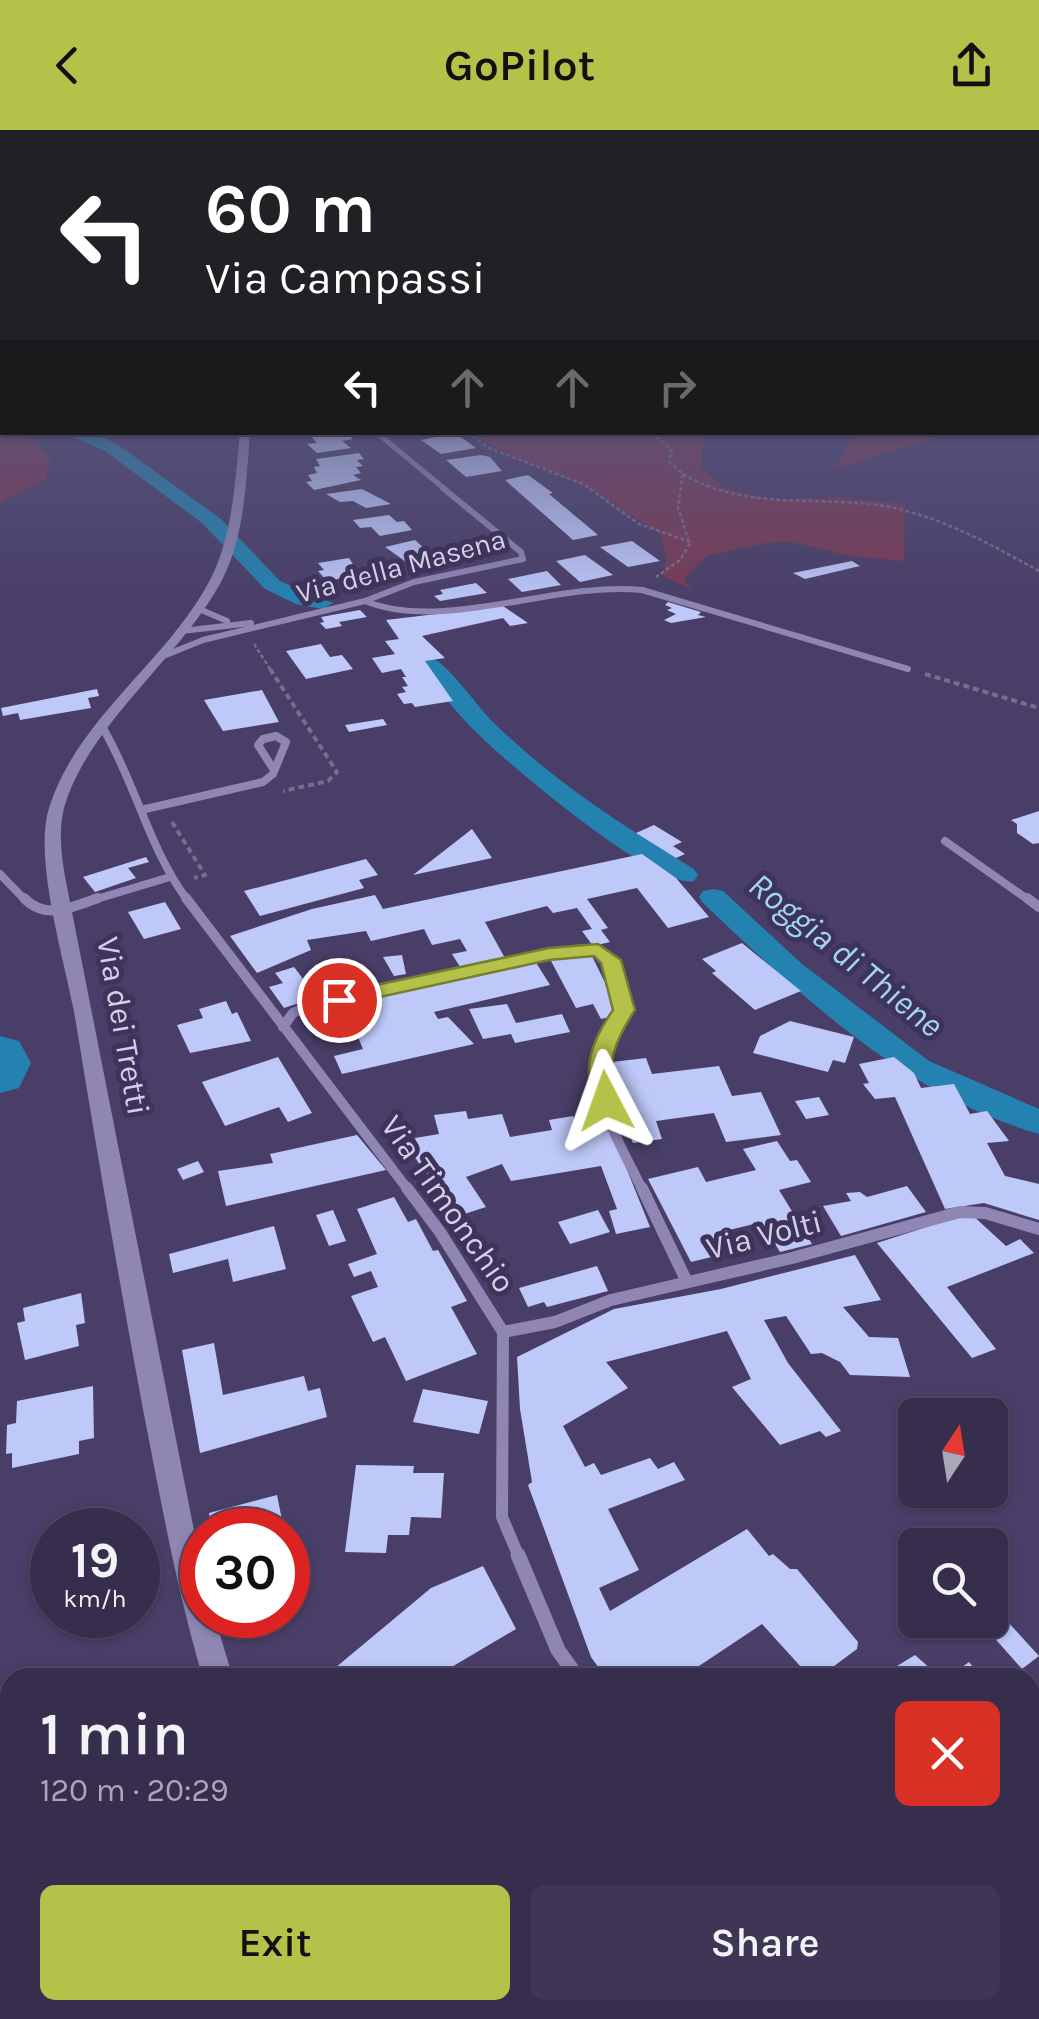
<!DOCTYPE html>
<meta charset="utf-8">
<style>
:root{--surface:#372e4d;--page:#3e3654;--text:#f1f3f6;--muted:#aaa8b6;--line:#514a65;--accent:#b5c24a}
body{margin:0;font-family:Karla,sans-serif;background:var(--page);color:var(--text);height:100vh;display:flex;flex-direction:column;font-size:38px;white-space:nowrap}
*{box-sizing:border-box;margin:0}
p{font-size:32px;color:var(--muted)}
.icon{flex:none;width:55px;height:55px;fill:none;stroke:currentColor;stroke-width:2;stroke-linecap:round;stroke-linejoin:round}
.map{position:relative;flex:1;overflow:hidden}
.sheet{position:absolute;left:0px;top:1538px;width:1040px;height:352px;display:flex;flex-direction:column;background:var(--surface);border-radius:30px 30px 0 0;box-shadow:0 2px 8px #0004,0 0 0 2px var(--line)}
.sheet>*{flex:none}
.guide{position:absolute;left:0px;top:0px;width:1040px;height:305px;box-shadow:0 2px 8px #0004,0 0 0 2px var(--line);background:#202124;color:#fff;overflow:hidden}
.needle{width:65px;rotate:12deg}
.tools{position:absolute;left:898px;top:1268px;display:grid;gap:20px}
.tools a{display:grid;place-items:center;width:110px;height:110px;border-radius:15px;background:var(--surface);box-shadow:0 2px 8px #0004,0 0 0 2px var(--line);font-size:50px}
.speed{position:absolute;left:30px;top:1378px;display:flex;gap:20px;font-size:50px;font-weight:700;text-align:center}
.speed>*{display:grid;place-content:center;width:130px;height:130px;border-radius:50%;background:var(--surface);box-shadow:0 2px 8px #0004,0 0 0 2px var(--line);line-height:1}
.speed small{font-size:25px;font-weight:400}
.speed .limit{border:15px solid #d22;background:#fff;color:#111}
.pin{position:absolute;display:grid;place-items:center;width:85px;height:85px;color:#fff;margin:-42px;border:5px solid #fff;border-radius:50%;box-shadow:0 2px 10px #0007}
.me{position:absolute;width:110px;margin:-55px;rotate:356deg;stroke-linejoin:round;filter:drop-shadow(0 0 8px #0008)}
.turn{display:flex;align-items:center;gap:35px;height:210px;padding:0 40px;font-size:45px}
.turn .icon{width:130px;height:130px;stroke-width:2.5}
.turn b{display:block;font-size:70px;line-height:85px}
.lanes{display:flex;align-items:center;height:95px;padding:0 40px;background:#0003;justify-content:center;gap:50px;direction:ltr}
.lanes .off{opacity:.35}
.round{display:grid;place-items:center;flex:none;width:105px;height:105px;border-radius:15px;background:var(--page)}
.headline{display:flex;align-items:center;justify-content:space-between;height:170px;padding:0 40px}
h1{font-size:60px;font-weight:600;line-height:75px}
.primary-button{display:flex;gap:20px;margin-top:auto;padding:20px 40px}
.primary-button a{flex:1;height:115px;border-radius:15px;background:var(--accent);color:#111;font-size:40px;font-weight:600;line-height:115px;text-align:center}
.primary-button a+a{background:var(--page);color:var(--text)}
header{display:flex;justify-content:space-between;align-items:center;height:130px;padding:0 40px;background:var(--accent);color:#111;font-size:45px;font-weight:600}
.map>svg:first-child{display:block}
.green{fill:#783a54}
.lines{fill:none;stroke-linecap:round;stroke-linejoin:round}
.canal{fill:#2482b0;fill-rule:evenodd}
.river{fill:#2482b0;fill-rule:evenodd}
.building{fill:#bec9fa}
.path-far1{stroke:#766d91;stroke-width:2.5;stroke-dasharray:4 2.5;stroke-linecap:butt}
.path{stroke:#766d91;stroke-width:4;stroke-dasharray:6 4;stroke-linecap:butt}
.street-far5{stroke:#9086b4;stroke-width:5}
.street-far4{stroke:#9086b4;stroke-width:6}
.street-far3{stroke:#9086b4;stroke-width:8}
.street-far2{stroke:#9086b4;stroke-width:10}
.street-far1{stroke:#9086b4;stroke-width:12}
.street{stroke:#9086b4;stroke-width:15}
.secondary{fill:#9086b4;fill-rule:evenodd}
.route{fill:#b5c24a;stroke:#767e30;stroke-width:2.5}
.labels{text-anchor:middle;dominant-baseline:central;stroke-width:10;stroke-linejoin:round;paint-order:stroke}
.far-street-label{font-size:28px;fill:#d5d0e9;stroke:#3e335b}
.street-label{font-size:32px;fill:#d5d0e9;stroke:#3e335b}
.water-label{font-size:35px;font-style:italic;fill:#a3d5f3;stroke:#3e335b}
</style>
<header><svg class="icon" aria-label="back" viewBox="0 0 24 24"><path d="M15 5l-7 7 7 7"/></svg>GoPilot<svg class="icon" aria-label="share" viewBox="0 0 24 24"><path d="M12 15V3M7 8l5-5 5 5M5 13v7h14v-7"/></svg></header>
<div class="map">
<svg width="1039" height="1889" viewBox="0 0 1039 1889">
<rect width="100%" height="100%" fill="#493e67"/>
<!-- green -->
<path class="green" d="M 0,294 L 2,302 C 24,302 40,314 52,331 L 44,350 L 0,373 Z
M 471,303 L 714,303 L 703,308 L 701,337 L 723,358 L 774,370 L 836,367 L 905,374 L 904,431 L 849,426 L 792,412 L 766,413 L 707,426 L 684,449 L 692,460 L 663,446 L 667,430 L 660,404 L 591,359 L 497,319 Z
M 856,303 L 856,302 L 953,303 L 834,339 Z"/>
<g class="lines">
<!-- canal -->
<path class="canal" d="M 62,302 L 92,302 L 117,314 L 221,389 L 280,451 L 333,473 L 323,479 L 296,474 L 265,459 L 202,393 L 105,321 Z
M 430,527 C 447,532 479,579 494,593 C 553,651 623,696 694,739 L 698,745 L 694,751 C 657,760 508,634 478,604 C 457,584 440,561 422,539 L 419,534 L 422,529 Z
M 713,759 L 723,761 L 802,834 L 929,931 L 1039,979 L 1039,1004 C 905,965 802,867 703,773 L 699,767 L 703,761 Z"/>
<!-- river -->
<path class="river" d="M 0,906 L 19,911 L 31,933 L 19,958 L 0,963 Z"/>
</g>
<!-- building -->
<path class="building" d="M 307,302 L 346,302 L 353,309 L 342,311 L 351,318 L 317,323 L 307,314 L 317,313 Z
M 455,303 L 476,318 L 441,324 L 421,310 Z
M 359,323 L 364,329 L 357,330 L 363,336 L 356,337 L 361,343 L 353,345 L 361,350 L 314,360 L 306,352 L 312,351 L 308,345 L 317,343 L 314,337 L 320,336 L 316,329 Z
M 481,325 L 490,327 L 502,341 L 466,347 L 446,330 Z
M 528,345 L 553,363 L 549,364 L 598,405 L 573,410 L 505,350 Z
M 362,359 L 391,374 L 366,378 L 353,371 L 340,372 L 326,364 Z
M 389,385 L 397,392 L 404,391 L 412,400 L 380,406 L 371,397 L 360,398 L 353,390 Z
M 415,410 L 426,420 L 459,419 L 468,426 L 412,436 L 385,417 Z
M 632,411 L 660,431 L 628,437 L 600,417 Z
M 585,425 L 613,445 L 580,452 L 556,431 Z
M 349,428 L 360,445 L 327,451 L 318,441 L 324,440 L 318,433 Z
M 852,431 L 860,436 L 805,449 L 793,443 Z
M 547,441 L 561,455 L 522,462 L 508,449 Z
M 476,453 L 487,463 L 440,471 L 434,466 L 443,464 L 440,460 Z
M 668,472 L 701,482 L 698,485 L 706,487 L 671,493 L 664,490 L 676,484 L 667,480 L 672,478 L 665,475 Z
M 503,476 L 528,493 L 510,496 L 503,488 L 422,506 L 445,528 L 425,531 L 453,571 L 415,577 L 412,573 L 404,574 L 397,564 L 406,562 L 402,557 L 408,556 L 402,547 L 406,547 L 401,539 L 382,543 L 372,528 L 395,524 L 385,511 L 399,509 L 386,490 Z
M 360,480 L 367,487 L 339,492 L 342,496 L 326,499 L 320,493 L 324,492 L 321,487 Z
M 321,514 L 330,527 L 342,525 L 353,539 L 306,549 L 286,521 Z
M 97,559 L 99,566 L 88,568 L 91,578 L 20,590 L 18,583 L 3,586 L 1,578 Z
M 262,560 L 279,592 L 223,601 L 204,570 Z
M 383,589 L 387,595 L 349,602 L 345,595 Z
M 1039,681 L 1039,713 L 1033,714 L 1017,703 L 1017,694 L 1011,690 Z
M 654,695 L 682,712 L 673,716 L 685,724 L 676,728 L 636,703 Z
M 472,699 L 492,728 L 413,745 Z
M 642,724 L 676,748 L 709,787 L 668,798 L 637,758 L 587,769 L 608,798 L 601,800 L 610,812 L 593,816 L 582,801 L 592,799 L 577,778 L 553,783 L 547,776 L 485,792 L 506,830 L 462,840 L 452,824 L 467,821 L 460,809 L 432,815 L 424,799 L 371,811 L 366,801 L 307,810 L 311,820 L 257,843 L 230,806 L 312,779 L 375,765 L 383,779 Z
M 146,727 L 149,732 L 128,738 L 136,748 L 95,762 L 83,747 Z
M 366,729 L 378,745 L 359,750 L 364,758 L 260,786 L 244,761 Z
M 165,772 L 181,799 L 144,809 L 128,782 Z
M 742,813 L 801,861 L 755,880 L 712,843 L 716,841 L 702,829 Z
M 590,822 L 616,875 L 610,887 L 601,889 L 593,874 L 576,878 L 550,829 Z
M 402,825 L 406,844 L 394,846 L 383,827 Z
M 535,831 L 550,855 L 434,882 L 438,889 L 448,887 L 474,914 L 342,944 L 334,926 L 363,919 L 344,874 Z
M 349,832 L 354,850 L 334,853 L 330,835 Z
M 294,837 L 317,867 L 284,878 L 269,857 L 283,853 L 275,843 Z
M 226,871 L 232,884 L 237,882 L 251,911 L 190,923 L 177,895 L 203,888 L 199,879 Z
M 507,874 L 516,893 L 562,884 L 570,902 L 515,913 L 511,904 L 483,909 L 469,879 Z
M 790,891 L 854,907 L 845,933 L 833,930 L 828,942 L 753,923 L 760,906 Z
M 278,927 L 312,983 L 288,992 L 279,977 L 225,996 L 202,952 Z
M 894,927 L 914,943 L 921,958 L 954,954 L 970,984 L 987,981 L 1009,1011 L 987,1013 L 1005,1046 L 1039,1054 L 1039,1090 L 984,1073 L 945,1079 L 895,967 L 875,969 L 863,954 L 869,953 L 859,934 Z
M 646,928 L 652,944 L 719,936 L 732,966 L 761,962 L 781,1005 L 726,1012 L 714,983 L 656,991 L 662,1009 L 633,1013 L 611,956 L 612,932 Z
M 819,967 L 829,985 L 806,989 L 795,971 Z
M 466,981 L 468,989 L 502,984 L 510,1007 L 552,1000 L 549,990 L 573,986 L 577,995 L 607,990 L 650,1097 L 616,1104 L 609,1081 L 617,1079 L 601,1036 L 511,1051 L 502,1034 L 466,1047 L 486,1077 L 455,1087 L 408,1017 L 417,1016 L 415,1008 L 439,1004 L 434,985 Z
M 357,1005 L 386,1040 L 226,1076 L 218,1041 L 273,1033 L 270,1024 Z
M 777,1011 L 790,1031 L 797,1030 L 811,1052 L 779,1060 L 812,1114 L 780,1122 L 762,1092 L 717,1103 L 728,1123 L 691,1132 L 648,1049 L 698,1037 L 706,1052 L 756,1040 L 743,1019 Z
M 198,1031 L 204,1042 L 183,1050 L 177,1039 Z
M 907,1056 L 926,1082 L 841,1106 L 823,1076 L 851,1071 L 846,1063 L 860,1062 L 867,1067 Z
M 394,1067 L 408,1092 L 416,1089 L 433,1121 L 438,1120 L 467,1171 L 451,1177 L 477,1224 L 406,1251 L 385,1207 L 373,1212 L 351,1166 L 378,1157 L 371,1141 L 354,1147 L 348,1134 L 377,1124 L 357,1079 Z
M 333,1080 L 346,1111 L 329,1116 L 316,1085 Z
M 598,1080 L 610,1102 L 570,1114 L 558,1092 Z
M 970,1083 L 1006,1116 L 1020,1109 L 1034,1123 L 947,1157 L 996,1219 L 972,1228 L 877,1113 Z
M 274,1096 L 286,1139 L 233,1152 L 228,1129 L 173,1143 L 169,1124 Z
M 855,1125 L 881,1170 L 843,1177 L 869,1207 L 898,1208 L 910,1247 L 850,1245 L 840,1232 L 822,1223 L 811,1224 L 786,1186 L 764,1190 L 788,1233 L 841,1301 L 826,1307 L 820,1301 L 780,1315 L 732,1257 L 751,1249 L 727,1201 L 606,1232 L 628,1258 L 563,1296 L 585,1337 L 594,1333 L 601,1345 L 650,1328 L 658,1339 L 674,1332 L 685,1350 L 608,1379 L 639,1440 L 599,1458 L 610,1481 L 747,1399 L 769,1426 L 773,1424 L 790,1439 L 797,1439 L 858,1512 L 857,1519 L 818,1548 L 811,1548 L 762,1494 L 681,1548 L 606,1548 L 591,1527 L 528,1355 L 532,1352 L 520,1279 L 517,1227 L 614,1179 L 721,1159 Z
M 597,1136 L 608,1161 L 547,1177 L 544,1172 L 528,1177 L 519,1158 Z
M 81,1163 L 85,1193 L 76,1195 L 79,1216 L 25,1230 L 17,1193 L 25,1191 L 23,1178 Z
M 214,1213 L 223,1265 L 304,1246 L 308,1261 L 320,1258 L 327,1287 L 200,1323 L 182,1220 Z
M 93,1256 L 94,1308 L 79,1311 L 79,1324 L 12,1338 L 12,1323 L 6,1324 L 7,1295 L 16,1293 L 17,1271 Z
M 423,1259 L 488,1271 L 479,1304 L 413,1292 Z
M 356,1335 L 414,1336 L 413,1343 L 444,1343 L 441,1388 L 411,1387 L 409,1405 L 388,1405 L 386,1423 L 345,1422 Z
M 277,1365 L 284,1400 L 212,1400 L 209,1383 Z
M 483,1436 L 516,1499 L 433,1548 L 323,1548 L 431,1458 Z
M 1007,1491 L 1039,1526 L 1022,1539 L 990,1503 Z
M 915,1525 L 941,1548 L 895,1548 L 889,1541 Z
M 969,1532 L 982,1548 L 947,1548 Z
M 1030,1708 L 1039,1708 L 1039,1815 L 1030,1812 Z
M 0,1713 L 10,1713 L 10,1873 L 0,1873 Z
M 440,1880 L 527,1880 L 530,1889 L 422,1889 Z
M 650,1880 L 746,1880 L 748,1889 L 652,1889 Z
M 844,1881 L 899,1886 L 899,1889 L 841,1889 Z"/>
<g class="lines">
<!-- path-far1 -->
<path class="path-far1" d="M 467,302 L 489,318 L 583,354 L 639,394 L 691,412 L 680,430 L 656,447
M 651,302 L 672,320 L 669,331 L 683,344 L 678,378 L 688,409
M 683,344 C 745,380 809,366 877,375 C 935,383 988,413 1039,441
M 254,514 L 272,542"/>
<!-- path -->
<path class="path" d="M 270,539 L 337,642 L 328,651 L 283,661
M 925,544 L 1039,578
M 172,692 L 205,745 L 194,748"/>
<!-- street-far5 -->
<path class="street-far5" d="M 376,302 L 446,360"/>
<!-- street-far4 -->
<path class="street-far4" d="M 365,471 C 442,503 556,451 642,460 L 908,539
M 199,479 L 227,491
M 182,501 L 251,493
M 161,527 L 203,510 L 365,471 L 414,452 L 523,429 L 521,422 L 443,358"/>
<!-- street-far3 -->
<path class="street-far3" d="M 104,600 C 136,655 149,719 188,771
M 141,680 L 263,652 L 273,644 L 286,612 L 276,606 L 263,609 L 258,615 L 274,640
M 945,711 L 1030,771
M 0,744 L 26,771
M 90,771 L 170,747"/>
<!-- street-far2 -->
<path class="street-far2" d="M 24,768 C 46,791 72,777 98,768
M 186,768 L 409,1061
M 1027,768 L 1039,777
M 283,897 L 293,883 L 308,876 L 549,824 L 584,819 L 606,824 L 624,880 C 578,950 610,994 643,1061"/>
<!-- street-far1 -->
<path class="street-far1" d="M 407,1058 L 440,1102 L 503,1202 L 502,1387 L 519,1427
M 642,1058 L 687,1152
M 503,1202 L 555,1192 L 611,1170 L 792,1128 L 960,1082 L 985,1083 L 1039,1099"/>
<!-- street -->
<path class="street" d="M 518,1425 L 558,1520 L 578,1548"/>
<!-- secondary -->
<path class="secondary" d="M 240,302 L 250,302 C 246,352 245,407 221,452 C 180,528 87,596 64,678 C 56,709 65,746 71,777 L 202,1441 L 202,1485 L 214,1485 L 233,1548 L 203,1548 C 176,1458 160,1366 142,1274 C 118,1145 96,1016 75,887 C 65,832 33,729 49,678 C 77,588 167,532 210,450 C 233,406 235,351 240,302 Z
M 1030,1844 L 1039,1847 L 1039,1881 L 1030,1878 Z
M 308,1880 L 342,1880 L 345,1889 L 311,1889 Z
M 767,1880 L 801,1880 L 799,1889 L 765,1889 Z"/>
</g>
<!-- sky -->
<linearGradient id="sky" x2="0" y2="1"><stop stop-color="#282239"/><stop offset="0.45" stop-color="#59587f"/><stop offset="1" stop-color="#59587f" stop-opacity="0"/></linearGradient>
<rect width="1039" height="480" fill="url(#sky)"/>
<!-- route -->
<path class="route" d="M 598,814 L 621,830 L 635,880 C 614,912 605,934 618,971 L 606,979 L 598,977 C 579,942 592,910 613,880 L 601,833 L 594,826 L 549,830 L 339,876 L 328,870 L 339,863 L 549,818 Z"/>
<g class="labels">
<!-- far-street labels -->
<g class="far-street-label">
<text transform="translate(401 436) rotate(-15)">Via della Masena</text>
</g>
<!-- street labels -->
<g class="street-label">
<text transform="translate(123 896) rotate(80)">Via dei Tretti</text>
<text transform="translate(448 1074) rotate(55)">Via Timonchio</text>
<text transform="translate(764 1105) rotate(-14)">Via Volti</text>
</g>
<!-- water labels -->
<g class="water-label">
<text transform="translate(846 825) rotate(39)">Roggia di Thiene</text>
</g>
</g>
</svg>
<div class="tools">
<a><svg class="needle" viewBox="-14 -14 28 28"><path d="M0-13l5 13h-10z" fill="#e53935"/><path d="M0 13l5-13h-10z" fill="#aaa8b6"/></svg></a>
<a><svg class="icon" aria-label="search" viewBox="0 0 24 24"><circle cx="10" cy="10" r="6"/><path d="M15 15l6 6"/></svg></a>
</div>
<div class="speed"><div>19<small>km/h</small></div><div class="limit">30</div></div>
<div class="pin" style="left:339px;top:870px;background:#d93025"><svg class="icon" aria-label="arrive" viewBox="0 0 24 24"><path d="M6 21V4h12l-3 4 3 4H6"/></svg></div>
<svg class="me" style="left:606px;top:971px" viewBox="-20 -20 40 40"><path d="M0-17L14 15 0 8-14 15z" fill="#b5c24a" stroke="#fff" stroke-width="4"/></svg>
<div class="guide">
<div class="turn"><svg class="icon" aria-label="left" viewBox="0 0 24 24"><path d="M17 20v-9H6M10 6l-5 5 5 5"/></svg><div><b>60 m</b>Via Campassi</div></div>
<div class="lanes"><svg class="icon" aria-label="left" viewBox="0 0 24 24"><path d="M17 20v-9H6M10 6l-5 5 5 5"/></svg><svg class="icon off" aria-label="ahead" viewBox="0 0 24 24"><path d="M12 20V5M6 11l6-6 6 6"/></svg><svg class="icon off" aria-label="ahead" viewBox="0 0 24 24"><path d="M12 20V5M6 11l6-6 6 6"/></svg><svg class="icon off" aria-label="right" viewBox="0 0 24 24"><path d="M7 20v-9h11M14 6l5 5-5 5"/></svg></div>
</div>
<section class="sheet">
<div class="headline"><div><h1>1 min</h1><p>120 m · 20:29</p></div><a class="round" style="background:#d93025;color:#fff"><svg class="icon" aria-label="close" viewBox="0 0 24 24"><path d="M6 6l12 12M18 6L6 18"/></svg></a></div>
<div class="primary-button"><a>Exit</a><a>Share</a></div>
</section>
</div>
